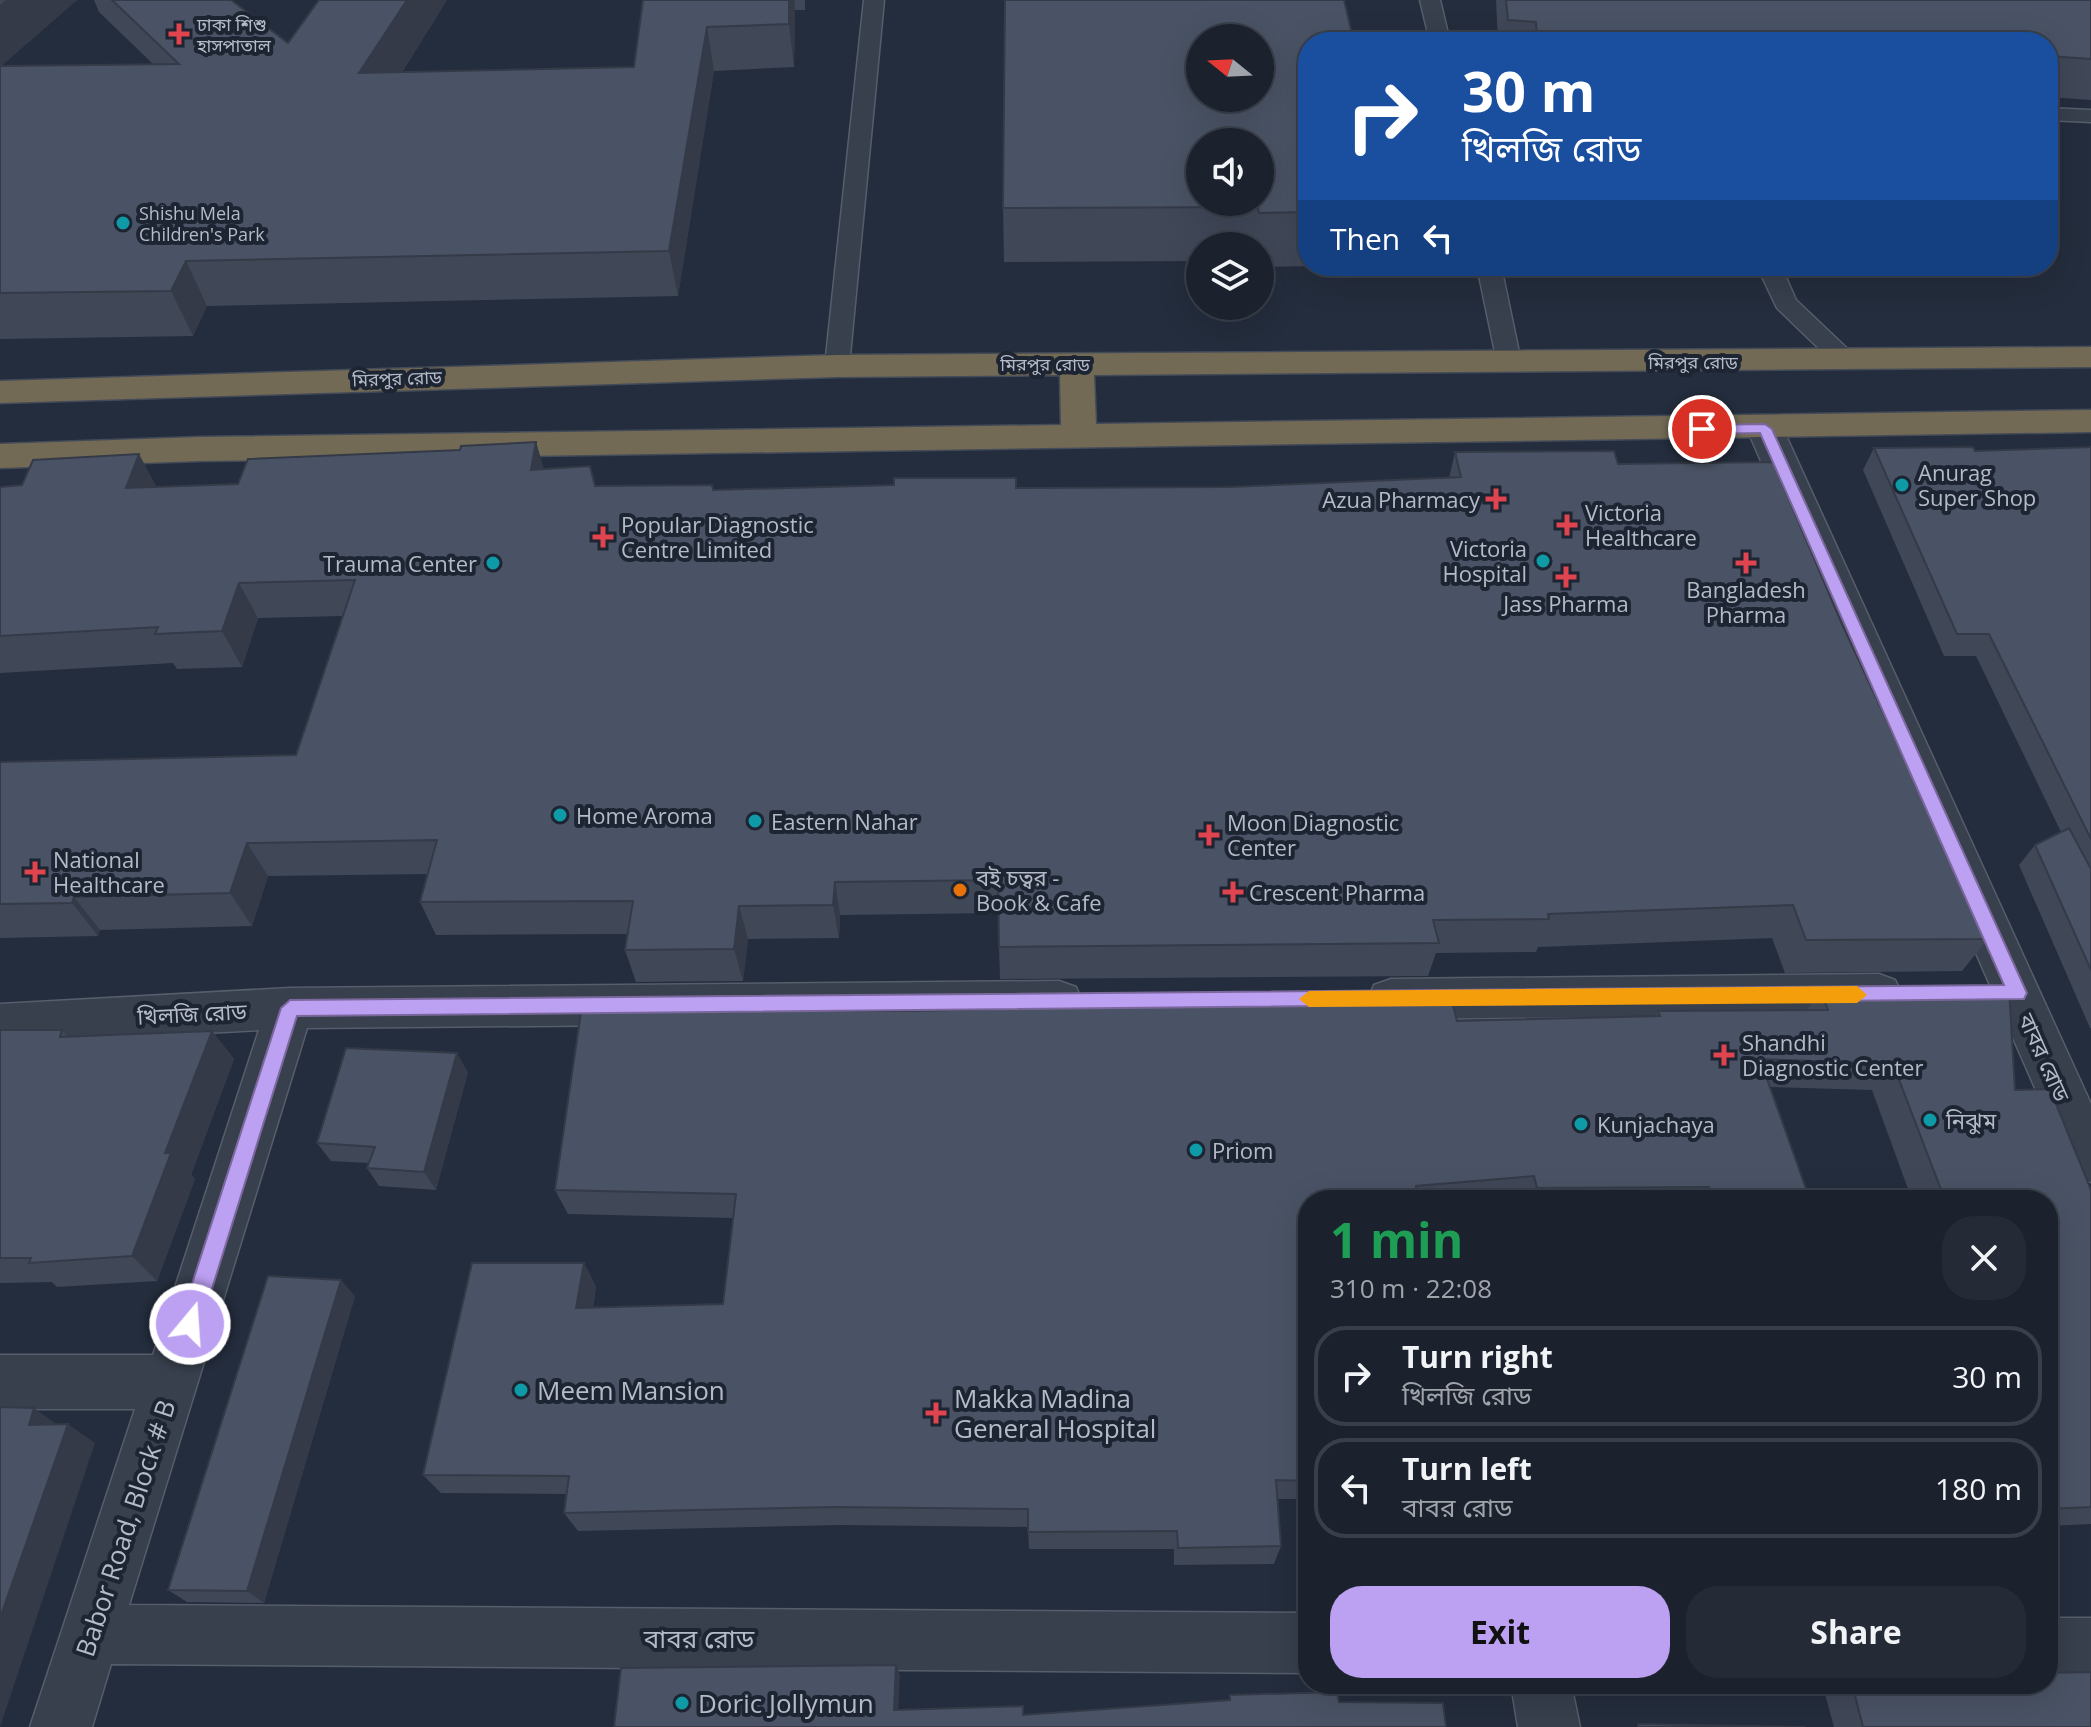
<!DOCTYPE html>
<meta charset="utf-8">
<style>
:root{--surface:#1b222e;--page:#242a36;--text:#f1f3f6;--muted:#a0a4aa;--line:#393f4a;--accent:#bca0f2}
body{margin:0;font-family:"Open Sans","Noto Sans Bengali",sans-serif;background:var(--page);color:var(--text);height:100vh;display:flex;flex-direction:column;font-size:30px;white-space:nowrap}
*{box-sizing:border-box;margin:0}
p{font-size:26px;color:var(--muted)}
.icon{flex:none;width:44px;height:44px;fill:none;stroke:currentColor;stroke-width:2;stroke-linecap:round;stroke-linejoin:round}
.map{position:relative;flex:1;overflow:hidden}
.details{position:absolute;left:1298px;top:1190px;width:760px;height:504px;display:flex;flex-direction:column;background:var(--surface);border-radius:32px;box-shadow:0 8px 32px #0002,0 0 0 2px var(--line)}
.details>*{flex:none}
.hud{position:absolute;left:1298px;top:32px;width:760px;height:244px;border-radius:32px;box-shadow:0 8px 32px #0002,0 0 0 2px var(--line);background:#1a4fa0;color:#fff;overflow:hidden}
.needle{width:52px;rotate:288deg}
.buttons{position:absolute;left:1186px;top:24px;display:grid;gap:16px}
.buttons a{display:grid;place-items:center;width:88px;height:88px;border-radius:50%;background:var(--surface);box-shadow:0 8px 32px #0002,0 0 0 2px var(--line);font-size:40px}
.pin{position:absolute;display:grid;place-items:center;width:68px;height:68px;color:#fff;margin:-34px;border:4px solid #fff;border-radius:50%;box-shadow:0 2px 8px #0007}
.me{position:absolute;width:88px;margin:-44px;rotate:18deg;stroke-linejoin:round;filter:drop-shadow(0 0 6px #0008)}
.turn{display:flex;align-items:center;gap:28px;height:168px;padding:0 32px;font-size:36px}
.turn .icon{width:104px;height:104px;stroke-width:2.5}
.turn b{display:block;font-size:56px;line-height:68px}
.then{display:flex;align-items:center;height:76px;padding:0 32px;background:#0003;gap:16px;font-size:30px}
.round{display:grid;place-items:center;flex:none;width:84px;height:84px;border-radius:32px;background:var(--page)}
.head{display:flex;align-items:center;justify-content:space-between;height:136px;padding:0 32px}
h1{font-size:48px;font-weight:700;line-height:60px;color:#1e9e55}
.button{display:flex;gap:16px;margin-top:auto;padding:16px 32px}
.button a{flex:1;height:92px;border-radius:32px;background:var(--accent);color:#111;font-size:32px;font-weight:700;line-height:92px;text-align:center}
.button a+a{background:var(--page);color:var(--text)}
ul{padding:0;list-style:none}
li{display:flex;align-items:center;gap:24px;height:100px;margin:0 16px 12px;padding:0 16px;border:4px solid var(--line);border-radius:32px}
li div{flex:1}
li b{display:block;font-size:30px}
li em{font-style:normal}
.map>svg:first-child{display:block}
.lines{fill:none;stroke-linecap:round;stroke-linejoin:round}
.lane-casing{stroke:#565d6b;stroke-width:3}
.street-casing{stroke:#565d6b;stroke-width:3}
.highway-casing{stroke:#434a58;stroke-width:3}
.lane{fill:#383f4d;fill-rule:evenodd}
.street{fill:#383f4d;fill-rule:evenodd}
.highway{fill:#736a55;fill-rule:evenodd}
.wall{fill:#404757}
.shaded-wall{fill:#343a47}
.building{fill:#4a5365;stroke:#343a47;stroke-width:2;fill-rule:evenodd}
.route{fill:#bca0f2;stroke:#7a689d;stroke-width:2}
.slow{fill:#f59e0b}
.health-dot{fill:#e0444e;stroke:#1d2432;stroke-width:3}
.culture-dot{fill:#0f9aa8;stroke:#1d2432;stroke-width:3}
.food-dot{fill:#e8710a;stroke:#1d2432;stroke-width:3}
.labels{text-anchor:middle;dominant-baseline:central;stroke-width:8;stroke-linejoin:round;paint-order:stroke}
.far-poi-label{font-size:18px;fill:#b4bac8;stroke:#1d2432;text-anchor:start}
.far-street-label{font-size:18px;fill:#b4bac8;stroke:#1d2432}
.poi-label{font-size:22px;fill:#b4bac8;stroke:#1d2432;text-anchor:start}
.street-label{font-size:22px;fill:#b4bac8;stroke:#1d2432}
.near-poi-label{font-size:26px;fill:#b4bac8;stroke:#1d2432;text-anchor:start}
.near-street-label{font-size:26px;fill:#b4bac8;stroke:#1d2432}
</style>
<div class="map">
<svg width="2091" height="1727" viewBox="0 0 2091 1727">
<rect width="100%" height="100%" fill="#242d3d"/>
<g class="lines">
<!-- lane casing -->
<g class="lane-casing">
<path id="lane" d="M 864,0 L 884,0 L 849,366 L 837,374 L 825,366 Z
M 1420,0 L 1440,0 L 1450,42 L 1430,42 Z
M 2048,108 L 2091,110 L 2091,122 L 2048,120 Z
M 1477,266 L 1501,266 L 1521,362 L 1518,367 L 1509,370 L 1497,362 Z
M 1757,266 L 1781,266 L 1796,300 L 1855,356 L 1858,361 L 1855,366 L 1837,366 L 1777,308 Z"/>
</g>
<!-- street casing -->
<g class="street-casing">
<path id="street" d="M 1765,418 L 1778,421 L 1783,429 L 2091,1104 L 2091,1182 L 2073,1175 L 2066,1159 L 1747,429 L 1752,421 Z
M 1879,974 L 1895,980 L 1902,994 L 1895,1008 L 1879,1014 L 1391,1019 L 1374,1013 L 1368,999 L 1374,985 L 1391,979 Z
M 1059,981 L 1076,987 L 1082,1001 L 1076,1015 L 1059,1021 L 307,1028 L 129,1605 L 1308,1613 L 1308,1673 L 111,1664 L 92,1727 L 30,1727 L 135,1409 L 0,1409 L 0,1355 L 153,1355 L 259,1030 L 0,1044 L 0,1004 L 290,988 Z
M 2048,1618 L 2091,1618 L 2091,1678 L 2048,1678 Z
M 1511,1684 L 1571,1684 L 1580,1727 L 1518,1727 Z"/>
</g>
<!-- highway casing -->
<g class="highway-casing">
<path id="highway" d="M 2091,347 L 2091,367 L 1094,375 L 1096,424 L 2091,410 L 2091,432 L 200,461 L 0,468 L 0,444 L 200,437 L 1061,425 L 1060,375 L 837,377 L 0,403 L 0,381 L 837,355 Z"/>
</g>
<!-- lane -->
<use href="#lane" class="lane"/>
<!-- street -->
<use href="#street" class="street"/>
<!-- highway -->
<use href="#highway" class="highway"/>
</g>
<!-- wall -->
<path class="wall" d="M 0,0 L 77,0 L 1,66 L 153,64 L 99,12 L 94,0 L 231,0 L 288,43 L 447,0 L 402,72 L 634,67 L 643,0 L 805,0 L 805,10 L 795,10 L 794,67 L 714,71 L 678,296 L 207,306 L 193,336 L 0,339 Z
M 1496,0 L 2091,0 L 2091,100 L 2048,97 L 2048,42 L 1498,42 Z
M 1308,42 L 1308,266 L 1319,266 L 1260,267 L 1260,246 L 1200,246 L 1200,261 L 1004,262 L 1003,208 Z
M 2091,447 L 2091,1028 L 2090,1028 L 2019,865 L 2035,845 L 2061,832 L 1976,656 L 1944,656 L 1863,470 L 1874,448 L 1975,451 Z
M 1455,452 L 1618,464 L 1842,624 L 1988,939 L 1962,971 L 1785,973 L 1772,938 L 1538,947 L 1536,952 L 1436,953 L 1428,976 L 1000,979 L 998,913 L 840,915 L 839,938 L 748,939 L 743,981 L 636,982 L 625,950 L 627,934 L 436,935 L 420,902 L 427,874 L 268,876 L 252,926 L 100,930 L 98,936 L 0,938 L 0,762 L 296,755 L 343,616 L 258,618 L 242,667 L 177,669 L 173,663 L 0,673 L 0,487 L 22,485 L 157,487 L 544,469 L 596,486 L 713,490 L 1229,487 L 1449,478 Z
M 1820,990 L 2015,1090 L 2091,1190 L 2091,1524 L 2048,1526 L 2048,1200 L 1912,1200 L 1872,1090 L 1770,1087 L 1810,1200 L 1308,1200 L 1308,1499 L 1278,1499 L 1281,1546 L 1274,1564 L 1174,1565 L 1174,1549 L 1029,1549 L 1028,1527 L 841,1525 L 578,1531 L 564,1513 L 567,1494 L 441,1493 L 423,1475 L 584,1263 L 596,1287 L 593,1308 L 723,1304 L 733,1218 L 568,1214 L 555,1190 L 730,1000 L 733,1011 L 1457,1021 L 1656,1016 L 1658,1011 L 1807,1010 Z
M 0,1030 L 62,1030 L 68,1037 L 212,1031 L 234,1059 L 191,1175 L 195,1179 L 157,1281 L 57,1287 L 52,1282 L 0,1283 Z
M 468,1072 L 436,1190 L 379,1186 L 367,1168 L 369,1163 L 331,1161 L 317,1143 Z
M 355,1296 L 264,1603 L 187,1602 L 168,1590 Z
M 1828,1684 L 2048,1684 L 2091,1727 L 1834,1727 L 1823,1687 Z"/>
<!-- shaded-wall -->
<path class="shaded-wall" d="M 6,0 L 77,0 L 0,67 L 0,5 Z
M 407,0 L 447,0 L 373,117 L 359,73 Z
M 789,0 L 794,0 L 795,10 L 794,67 L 789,24 Z
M 707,27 L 714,71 L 678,296 L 669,251 Z
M 186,261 L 207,306 L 193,336 L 171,291 Z
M 536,442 L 547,479 L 531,470 Z
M 139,454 L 159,491 L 126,488 Z
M 239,583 L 258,618 L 242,667 L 222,631 Z
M 247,843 L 268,876 L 252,926 L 230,893 Z
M 835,882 L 840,915 L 839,938 L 833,905 Z
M 74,897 L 100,930 L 98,936 L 72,903 Z
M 739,906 L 748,939 L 743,981 L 734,949 Z
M 212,1031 L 234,1059 L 191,1175 L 195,1179 L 157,1281 L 132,1256 L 165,1153 Z
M 457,1053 L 468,1072 L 436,1190 L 424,1172 Z
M 584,1263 L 596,1287 L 589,1331 L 576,1308 Z
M 341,1280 L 355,1296 L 264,1603 L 247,1591 Z
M 34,1408 L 62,1428 L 29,1425 Z
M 68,1424 L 95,1443 L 0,1727 L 0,1618 Z
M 896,1665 L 900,1675 L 898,1719 L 894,1710 Z"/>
<!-- building -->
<path class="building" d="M 112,0 L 231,0 L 288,43 L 319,0 L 407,0 L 359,73 L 634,67 L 643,0 L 789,0 L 789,24 L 707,27 L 669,251 L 186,261 L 171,291 L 0,293 L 0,66 L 179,64 Z
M 1005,0 L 1344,0 L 1354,42 L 1308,42 L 1308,212 L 1259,213 L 1258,207 L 1003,208 ZM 1200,38 L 1260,38 L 1260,98 L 1200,98 ZM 1200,142 L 1260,142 L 1260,202 L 1200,202 Z
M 1506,0 L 2091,0 L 2091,59 L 2048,56 L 2048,42 L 1835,42 L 1679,32 L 1682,42 L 1537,42 L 1536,22 L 1508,20 Z
M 536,442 L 531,470 L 590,466 L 595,486 L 712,485 L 713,490 L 894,485 L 894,478 L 1016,478 L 1016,488 L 1229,487 L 1461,477 L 1455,452 L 1614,451 L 1618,464 L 1773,462 L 1842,624 L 1988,939 L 1806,940 L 1793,905 L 1548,914 L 1549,919 L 1433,920 L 1439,943 L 999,947 L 998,880 L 835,882 L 833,905 L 739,906 L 734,949 L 625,950 L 633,901 L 420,902 L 437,840 L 247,843 L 230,893 L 74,897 L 72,903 L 0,904 L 0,762 L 296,755 L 355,580 L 239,583 L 222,631 L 155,634 L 158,627 L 0,636 L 0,487 L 22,485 L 33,460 L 139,454 L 126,488 L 238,484 L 248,459 L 460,450 L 461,446 Z
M 1973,447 L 1975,451 L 2091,447 L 2091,839 L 1989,634 L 1957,634 L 1874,448 Z
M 2069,828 L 2091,869 L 2091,970 L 2035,845 Z
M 2009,989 L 2015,1090 L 2050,1089 L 2091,1190 L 2091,1507 L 2048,1509 L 2048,1200 L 1945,1200 L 1893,1064 L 1760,1059 L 1810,1200 L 1712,1200 L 1709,1187 L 1537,1188 L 1534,1176 L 1416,1186 L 1418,1200 L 1308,1200 L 1308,1481 L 1276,1480 L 1281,1546 L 1178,1548 L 1177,1531 L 1028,1532 L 1028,1509 L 835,1507 L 564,1513 L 569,1476 L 423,1475 L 472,1263 L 584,1263 L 576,1308 L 723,1304 L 736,1194 L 555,1190 L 582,1005 L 618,1004 L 619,1001 L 730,1000 L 729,1011 L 901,1011 L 1000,1009 L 1000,998 L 1450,994 L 1457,1021 L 1660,1016 L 1658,1011 L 1828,1010 L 1820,990 Z
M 0,1030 L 62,1030 L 60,1037 L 212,1031 L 165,1153 L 171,1153 L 132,1256 L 29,1263 L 31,1258 L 0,1258 Z
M 346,1048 L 457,1053 L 424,1172 L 367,1168 L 375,1147 L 317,1143 Z
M 268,1276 L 341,1280 L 247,1591 L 168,1590 Z
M 0,1407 L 34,1408 L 29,1425 L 68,1424 L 0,1618 Z
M 896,1665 L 894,1710 L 1023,1706 L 1023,1715 L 1230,1700 L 1230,1695 L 1337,1692 L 1339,1702 L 1443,1703 L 1446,1727 L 614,1727 L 621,1668 Z
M 2091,1672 L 2091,1727 L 1863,1727 L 1852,1684 L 2048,1684 L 2048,1673 Z
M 1638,1724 L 1805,1727 L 1638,1727 Z"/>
<!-- route -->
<path class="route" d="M 1765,424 L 1772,429 L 2027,993 L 2024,999 L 297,1016 L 201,1324 L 198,1332 L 190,1335 L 182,1332 L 179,1324 L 281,1008 L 290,1000 L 2004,985 L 1760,433 L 1702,434 L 1695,429 L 1702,425 Z"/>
<!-- slow -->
<path class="slow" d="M 1857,986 L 1867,995 L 1857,1003 L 1309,1007 L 1299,999 L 1309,991 Z"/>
<!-- markers -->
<g class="health-dot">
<path d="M175 22h8v8h8v8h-8v8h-8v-8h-8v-8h8z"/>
<path d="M1492 487h8v8h8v8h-8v8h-8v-8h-8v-8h8z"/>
<path d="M1563 513h8v8h8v8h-8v8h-8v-8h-8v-8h8z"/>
<path d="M599 525h8v8h8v8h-8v8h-8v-8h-8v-8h8z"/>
<path d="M1742 551h8v8h8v8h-8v8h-8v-8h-8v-8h8z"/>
<path d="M1562 565h8v8h8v8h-8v8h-8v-8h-8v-8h8z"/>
<path d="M1205 823h8v8h8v8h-8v8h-8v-8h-8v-8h8z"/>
<path d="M31 860h8v8h8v8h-8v8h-8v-8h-8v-8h8z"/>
<path d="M1229 880h8v8h8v8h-8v8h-8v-8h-8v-8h8z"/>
<path d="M1720 1043h8v8h8v8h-8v8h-8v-8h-8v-8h8z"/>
<path d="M932 1401h8v8h8v8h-8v8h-8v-8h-8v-8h8z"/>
</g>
<g class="culture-dot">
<circle cx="123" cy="223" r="8"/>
<circle cx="1902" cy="485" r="8"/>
<circle cx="1543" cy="561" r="8"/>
<circle cx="493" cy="563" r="8"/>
<circle cx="560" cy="815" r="8"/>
<circle cx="755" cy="821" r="8"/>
<circle cx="1930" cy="1120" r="8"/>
<circle cx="1581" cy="1124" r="8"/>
<circle cx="1196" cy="1150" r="8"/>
<circle cx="521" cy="1390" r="8"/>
<circle cx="682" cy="1703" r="8"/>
</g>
<circle class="food-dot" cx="960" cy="890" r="8"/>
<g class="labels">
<!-- far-poi labels -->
<g class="far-poi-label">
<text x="197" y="24">ঢাকা শিশু<tspan x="197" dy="21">হাসপাতাল</tspan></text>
<text x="139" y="213">Shishu Mela<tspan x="139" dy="21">Children's Park</tspan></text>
</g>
<!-- far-street labels -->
<g class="far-street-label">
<text x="1693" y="362">মিরপুর রোড</text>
<text x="1045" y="364">মিরপুর রোড</text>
<text transform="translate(397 378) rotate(-2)">মিরপুর রোড</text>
</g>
<!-- poi labels -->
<g class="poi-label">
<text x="1918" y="472">Anurag<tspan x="1918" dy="25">Super Shop</tspan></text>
<text x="1480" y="499" text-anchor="end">Azua Pharmacy</text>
<text x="1585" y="512">Victoria<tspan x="1585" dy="25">Healthcare</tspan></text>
<text x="621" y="524">Popular Diagnostic<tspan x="621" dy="25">Centre Limited</tspan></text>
<text x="1527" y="548" text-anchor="end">Victoria<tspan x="1527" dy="25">Hospital</tspan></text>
<text x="477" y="563" text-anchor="end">Trauma Center</text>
<text x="1746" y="589" text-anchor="middle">Bangladesh<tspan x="1746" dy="25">Pharma</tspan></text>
<text x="1566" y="603" text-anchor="middle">Jass Pharma</text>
<text x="576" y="815">Home Aroma</text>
<text x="771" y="821">Eastern Nahar</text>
<text x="1227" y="822">Moon Diagnostic<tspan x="1227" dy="25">Center</tspan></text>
<text x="53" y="859">National<tspan x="53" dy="25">Healthcare</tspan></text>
<text x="976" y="877">বই চত্বর -<tspan x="976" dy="25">Book &amp; Cafe</tspan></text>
<text x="1249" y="892">Crescent Pharma</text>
<text x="1742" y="1042">Shandhi<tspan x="1742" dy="25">Diagnostic Center</tspan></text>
<text x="1946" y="1120">নিঝুম</text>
<text x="1597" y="1124">Kunjachaya</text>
<text x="1212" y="1150">Priom</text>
</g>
<!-- street labels -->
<g class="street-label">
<text transform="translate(192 1013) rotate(-3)">খিলজি রোড</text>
<text transform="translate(2045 1057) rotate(66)">বাবর রোড</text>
</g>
<!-- near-poi labels -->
<g class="near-poi-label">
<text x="537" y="1390">Meem Mansion</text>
<text x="954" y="1398">Makka Madina<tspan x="954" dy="30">General Hospital</tspan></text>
<text x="698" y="1703">Doric Jollymun</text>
</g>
<!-- near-street labels -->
<g class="near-street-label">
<text transform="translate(125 1528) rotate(-72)">Babor Road, Block # B</text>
<text x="699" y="1638">বাবর রোড</text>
</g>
</g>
</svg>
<div class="buttons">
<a><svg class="needle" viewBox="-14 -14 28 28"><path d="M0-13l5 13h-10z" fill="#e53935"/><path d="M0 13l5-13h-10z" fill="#a0a4aa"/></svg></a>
<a><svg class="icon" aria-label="sound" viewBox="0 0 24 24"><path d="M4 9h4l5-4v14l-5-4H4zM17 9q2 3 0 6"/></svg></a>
<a><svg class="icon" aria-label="layers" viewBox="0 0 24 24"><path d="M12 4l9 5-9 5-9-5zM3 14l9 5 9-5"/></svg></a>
</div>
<div class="pin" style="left:1702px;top:429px;background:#d93025"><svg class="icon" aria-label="arrive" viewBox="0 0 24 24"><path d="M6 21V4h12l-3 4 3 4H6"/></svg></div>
<svg class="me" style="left:190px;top:1324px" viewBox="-20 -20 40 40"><circle r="17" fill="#bca0f2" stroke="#fff" stroke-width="3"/><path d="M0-11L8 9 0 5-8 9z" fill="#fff"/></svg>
<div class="hud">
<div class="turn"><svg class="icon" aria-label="right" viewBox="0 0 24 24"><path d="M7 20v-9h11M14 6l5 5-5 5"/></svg><div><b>30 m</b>খিলজি রোড</div></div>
<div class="then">Then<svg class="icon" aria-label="left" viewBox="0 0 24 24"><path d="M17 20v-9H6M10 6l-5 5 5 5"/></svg></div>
</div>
<section class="details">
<div class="head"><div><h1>1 min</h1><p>310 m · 22:08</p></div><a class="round"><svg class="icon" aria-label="close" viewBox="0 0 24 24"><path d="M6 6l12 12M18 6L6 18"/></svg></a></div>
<ul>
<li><svg class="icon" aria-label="right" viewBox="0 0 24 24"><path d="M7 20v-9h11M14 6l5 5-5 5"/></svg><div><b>Turn right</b><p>খিলজি রোড</p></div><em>30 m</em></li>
<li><svg class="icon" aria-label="left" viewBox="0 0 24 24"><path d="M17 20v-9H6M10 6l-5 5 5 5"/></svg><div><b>Turn left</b><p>বাবর রোড</p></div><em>180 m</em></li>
</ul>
<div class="button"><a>Exit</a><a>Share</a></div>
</section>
</div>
